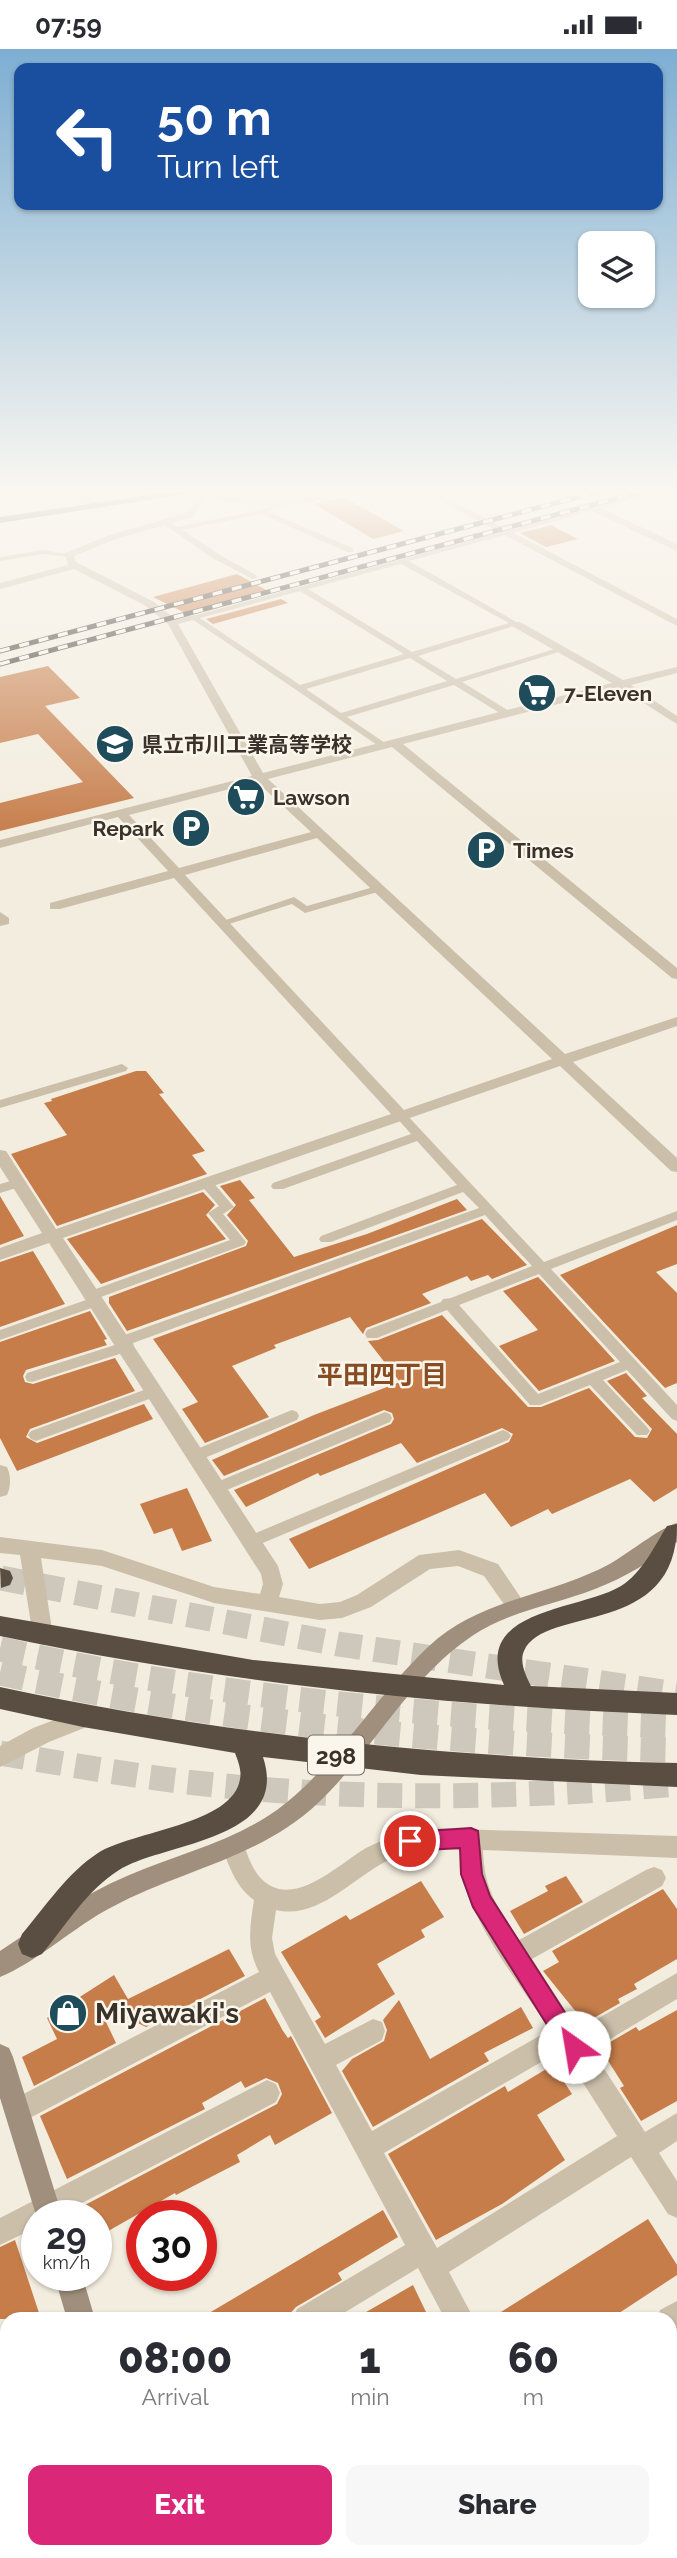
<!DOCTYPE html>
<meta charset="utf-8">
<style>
:root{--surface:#fff;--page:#f7f7f7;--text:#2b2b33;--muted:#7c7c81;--accent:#db2777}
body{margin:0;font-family:Raleway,"Noto Sans JP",sans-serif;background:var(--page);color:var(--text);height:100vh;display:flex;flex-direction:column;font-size:26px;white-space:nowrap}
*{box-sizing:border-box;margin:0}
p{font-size:23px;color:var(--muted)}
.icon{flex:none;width:38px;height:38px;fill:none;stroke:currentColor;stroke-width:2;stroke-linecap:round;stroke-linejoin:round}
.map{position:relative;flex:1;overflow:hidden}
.drawer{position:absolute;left:0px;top:2263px;width:677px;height:247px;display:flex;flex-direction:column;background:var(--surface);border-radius:21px 21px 0 0;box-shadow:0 2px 5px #0004}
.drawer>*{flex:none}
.banner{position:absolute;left:14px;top:14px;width:649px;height:147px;border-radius:14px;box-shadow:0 2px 5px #0004;background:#1a4fa0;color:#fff;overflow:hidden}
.tools{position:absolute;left:578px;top:182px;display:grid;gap:14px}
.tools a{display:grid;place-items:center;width:77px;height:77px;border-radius:14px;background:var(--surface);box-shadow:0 2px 5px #0004;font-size:35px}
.speed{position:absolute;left:21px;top:2151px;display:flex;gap:14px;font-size:35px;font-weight:700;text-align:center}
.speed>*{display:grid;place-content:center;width:91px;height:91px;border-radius:50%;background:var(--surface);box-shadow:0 2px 5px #0004;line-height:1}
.speed small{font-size:18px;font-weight:400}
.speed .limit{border:10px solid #d22;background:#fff;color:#111}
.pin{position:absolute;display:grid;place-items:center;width:60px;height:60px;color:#fff;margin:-30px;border:4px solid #fff;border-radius:50%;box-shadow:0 2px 7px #0007}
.me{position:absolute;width:77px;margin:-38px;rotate:328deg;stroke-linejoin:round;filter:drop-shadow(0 0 5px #0008)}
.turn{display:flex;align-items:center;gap:24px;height:147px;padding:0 28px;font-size:32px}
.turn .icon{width:91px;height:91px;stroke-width:2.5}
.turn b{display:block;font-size:49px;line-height:60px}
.eta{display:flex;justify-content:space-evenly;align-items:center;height:119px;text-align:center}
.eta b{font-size:42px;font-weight:800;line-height:49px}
.button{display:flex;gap:14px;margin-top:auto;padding:14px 28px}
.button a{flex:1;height:80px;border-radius:14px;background:var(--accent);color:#fff;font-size:28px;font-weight:800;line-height:80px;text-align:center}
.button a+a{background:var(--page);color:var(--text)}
.status{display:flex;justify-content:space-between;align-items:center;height:49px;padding:0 35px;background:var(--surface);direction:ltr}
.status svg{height:19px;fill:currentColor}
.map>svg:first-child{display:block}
.building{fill:#c67d4a}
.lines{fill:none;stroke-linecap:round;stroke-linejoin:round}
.highway-tunnel{stroke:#cec7bb;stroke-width:25;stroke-dasharray:25 13;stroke-linecap:butt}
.lane{fill:#cbbfaa;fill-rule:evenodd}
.street{fill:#cbbfaa;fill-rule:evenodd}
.secondary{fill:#9f8f7c;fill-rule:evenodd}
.highway{fill:#5a4d41;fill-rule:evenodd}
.rail-casing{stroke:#39312a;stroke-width:5}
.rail{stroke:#faf6ec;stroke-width:3.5;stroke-dasharray:10;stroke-linecap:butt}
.route{fill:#db2777;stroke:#8e194d;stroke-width:2}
.labels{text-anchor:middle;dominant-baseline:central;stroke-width:5;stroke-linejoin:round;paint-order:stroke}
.far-poi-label{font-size:21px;font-weight:bold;fill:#39312a;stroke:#faf6ec;text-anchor:start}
.shield{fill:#faf6ec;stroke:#736c64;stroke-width:2}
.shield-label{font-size:23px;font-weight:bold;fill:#39312a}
.neighbourhood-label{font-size:26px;font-weight:bold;fill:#884c23;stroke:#faf6ec}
.near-poi-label{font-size:28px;font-weight:bold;fill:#39312a;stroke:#faf6ec;text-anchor:start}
</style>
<div class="status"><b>07:59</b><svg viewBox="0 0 49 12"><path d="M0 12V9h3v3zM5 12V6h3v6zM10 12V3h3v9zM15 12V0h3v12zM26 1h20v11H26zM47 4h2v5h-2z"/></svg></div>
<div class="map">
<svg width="677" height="2509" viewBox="0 0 677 2509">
<rect width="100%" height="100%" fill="#f3eddf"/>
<!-- building -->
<path class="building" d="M 344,448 L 404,482 L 373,490 L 314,455 Z
M 551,476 L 578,490 L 546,498 L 520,484 Z
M 237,525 L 270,543 L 187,565 L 153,548 Z
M 281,550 L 288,554 L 213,575 L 206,570 Z
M 48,617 L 80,649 L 45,657 L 134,749 L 0,782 L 0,754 L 83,733 L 38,685 L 0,694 L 0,628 Z
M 136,1022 L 146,1022 L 164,1044 L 159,1045 L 205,1102 L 192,1106 L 207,1125 L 57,1177 L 11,1105 L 67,1086 L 44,1054 L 52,1052 L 51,1050 Z
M 240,1131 L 255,1149 L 249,1151 L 294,1208 L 367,1185 L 457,1150 L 467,1161 L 127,1282 L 109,1254 L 109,1248 L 246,1197 L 248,1192 L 227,1166 L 236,1156 L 220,1137 Z
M 203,1143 L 215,1156 L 206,1166 L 226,1190 L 101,1235 L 67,1190 Z
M 0,1147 L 24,1187 L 0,1196 Z
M 482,1170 L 527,1216 L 492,1230 L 488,1226 L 471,1232 L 467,1227 L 422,1245 L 431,1254 L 366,1279 L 363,1285 L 350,1268 L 274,1296 L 276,1299 L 232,1317 L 269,1368 L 205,1394 L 182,1360 L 198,1353 L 153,1290 Z
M 677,1176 L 677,1215 L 656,1223 L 677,1244 L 677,1334 L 665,1339 L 560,1226 Z
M 33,1202 L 65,1255 L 0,1278 L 0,1213 Z
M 538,1228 L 543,1233 L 615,1312 L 539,1342 L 499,1297 L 538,1281 L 503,1242 Z
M 90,1262 L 107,1290 L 104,1291 L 107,1296 L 26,1321 L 23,1327 L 25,1333 L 33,1335 L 115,1309 L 135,1342 L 30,1380 L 26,1388 L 37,1394 L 144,1355 L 153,1370 L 17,1422 L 0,1389 L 0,1293 Z
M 442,1266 L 528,1358 L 541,1358 L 589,1339 L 635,1388 L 647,1389 L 652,1380 L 607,1332 L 626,1324 L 647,1347 L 642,1349 L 677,1385 L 677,1439 L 654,1453 L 630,1430 L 552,1465 L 548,1460 L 511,1478 L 485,1444 L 309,1520 L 289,1490 L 509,1393 L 513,1385 L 502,1379 L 417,1414 L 401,1394 L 320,1427 L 318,1424 L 246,1458 L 234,1441 L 391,1375 L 394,1370 L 392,1364 L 384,1361 L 224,1427 L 212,1411 L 314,1366 L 400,1333 L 368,1292 L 378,1291 Z
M 187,1439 L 212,1492 L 182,1502 L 172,1479 L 154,1485 L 140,1455 Z
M 566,1827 L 583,1853 L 524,1885 L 510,1862 L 548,1842 L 545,1837 Z
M 421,1832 L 444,1868 L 421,1881 L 425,1888 L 377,1915 L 395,1945 L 325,1989 L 315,1972 L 321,1968 L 281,1903 L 346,1866 L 350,1871 Z
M 663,1840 L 677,1860 L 677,1910 L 634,1935 L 637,1940 L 618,1950 L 620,1954 L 585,1974 L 543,1922 L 559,1913 L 552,1902 Z
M 229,1900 L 245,1927 L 146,1978 L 97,1954 L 116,1994 L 34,2037 L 22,2008 L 57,1990 L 47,1969 L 114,1926 L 128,1950 Z
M 265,1949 L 283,1982 L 288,1989 L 291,1987 L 332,2064 L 275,2096 L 270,2086 L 237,2106 L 240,2113 L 176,2146 L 175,2144 L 96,2189 L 96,2166 L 76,2166 L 83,2157 L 277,2055 L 282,2045 L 278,2034 L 266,2029 L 245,2039 L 241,2032 L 202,2054 L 205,2060 L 67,2130 L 40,2067 Z
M 399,1951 L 430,2010 L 521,1958 L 533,1979 L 484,2004 L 489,2012 L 373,2078 L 342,2022 L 352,2010 L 384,1992 L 387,1981 L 383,1971 Z
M 677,1961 L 677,2052 L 641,2072 L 620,2039 L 624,2037 L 600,1999 L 636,1978 L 639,1982 Z
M 553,2016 L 572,2045 L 537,2066 L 565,2111 L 502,2155 L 436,2191 L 388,2105 L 505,2037 L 508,2043 Z
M 383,2161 L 398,2188 L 338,2224 L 342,2231 L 296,2258 L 285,2270 L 199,2270 Z
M 648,2170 L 677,2216 L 677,2226 L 610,2270 L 490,2270 Z
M 15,2191 L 41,2270 L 0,2270 L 0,2198 Z
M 413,2236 L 426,2263 L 414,2270 L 354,2270 Z"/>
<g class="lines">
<!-- highway-tunnel -->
<path class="highway-tunnel" d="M 1,1529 L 338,1595 L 677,1645
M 0,1600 C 224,1650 448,1670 677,1677
M 0,1624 C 224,1674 448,1695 677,1701
M 0,1704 C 72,1716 143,1729 215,1736 C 369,1752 523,1749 677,1735"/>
<!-- lane -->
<path class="lane" d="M 155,439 L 163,439 L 168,450 L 162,450 Z
M 663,439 L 676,439 L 409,512 L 520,575 L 418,607 L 456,630 L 558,599 L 565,601 L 462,633 L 509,662 L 509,666 L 503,666 L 454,636 L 347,668 L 388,696 L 380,698 L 189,568 ZM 401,515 L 509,574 L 412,603 L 308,540 ZM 300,542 L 404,605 L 300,636 L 200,569 ZM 410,609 L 447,632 L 341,664 L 306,640 Z
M 286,451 L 289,451 L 289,455 L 268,463 L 353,499 L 353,503 L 347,503 L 261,465 L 182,481 L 220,506 L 256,526 L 257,528 L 253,530 L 214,510 L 161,473 L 168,471 L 177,478 L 260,461 Z
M 43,501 L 72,506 L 68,508 L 43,505 L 0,512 L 0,508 Z
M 377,837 L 381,838 L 381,842 L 305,864 L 292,855 L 226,876 L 222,877 L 217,874 L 294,848 L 307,857 Z
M 122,1015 L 128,1019 L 126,1022 L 0,1059 L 0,1051 Z
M 401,1063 L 405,1064 L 544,1213 L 677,1162 L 677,1171 L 551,1220 L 677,1356 L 677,1372 L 672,1370 L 627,1321 L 603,1331 L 647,1378 L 650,1382 L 647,1386 L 637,1386 L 590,1336 L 540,1356 L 530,1356 L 447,1261 L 377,1289 L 367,1289 L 365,1285 L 367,1281 L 441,1253 L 443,1250 L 451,1249 L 532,1217 L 485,1166 L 133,1294 L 134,1297 L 132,1301 L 32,1333 L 27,1332 L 25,1328 L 27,1324 L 118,1295 L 119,1288 L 479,1159 L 463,1143 L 331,1193 L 321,1193 L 319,1190 L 321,1187 L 457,1136 L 417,1092 L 283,1140 L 273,1140 L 271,1137 L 273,1134 L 411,1085 L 395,1067 ZM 539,1225 L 620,1313 L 538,1345 L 459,1256 Z
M 18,1130 L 23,1131 L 25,1134 L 23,1137 L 0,1144 L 0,1135 Z
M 206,1130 L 211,1131 L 234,1158 L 223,1165 L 244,1190 L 246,1193 L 244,1196 L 98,1249 L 102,1253 L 100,1256 L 0,1291 L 0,1281 L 86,1251 L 83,1247 L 85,1244 L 230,1191 L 208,1164 L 219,1157 L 199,1134 Z
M 155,1337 L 160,1338 L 162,1342 L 160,1346 L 36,1392 L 31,1390 L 28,1386 L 31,1382 Z
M 292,1361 L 297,1363 L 299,1367 L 297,1371 L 202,1410 L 192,1410 L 189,1406 L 192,1402 Z
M 385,1363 L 390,1365 L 392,1369 L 390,1373 L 222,1443 L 212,1443 L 209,1439 L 212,1435 Z
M 503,1381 L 508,1383 L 511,1387 L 508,1391 L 258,1496 L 252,1498 L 246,1496 L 244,1492 L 246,1488 Z"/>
<!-- street -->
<path class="street" d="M 72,439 L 82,439 L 99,456 L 99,460 L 93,460 Z
M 192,439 L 202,439 L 223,447 L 302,450 L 336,439 L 350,439 C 314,462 242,459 202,447 L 203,453 L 193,468 L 116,490 L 74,507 L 76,513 L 154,553 L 174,569 L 197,566 L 197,570 L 178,575 L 263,724 L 612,634 L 512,577 L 512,573 L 520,573 L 623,631 L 677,618 L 677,624 L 631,636 L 677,667 L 677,675 L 620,639 L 403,695 L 677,919 L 677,930 L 672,929 L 392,698 L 268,730 L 565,1005 L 677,968 L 677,977 L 573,1013 L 677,1109 L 677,1123 L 671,1122 L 560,1017 L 63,1189 L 278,1517 L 283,1535 L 279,1548 L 320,1555 L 340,1553 L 357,1546 L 419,1506 L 459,1501 L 498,1515 L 525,1555 L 522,1561 L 515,1563 L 508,1561 L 484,1527 L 458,1517 L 430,1520 L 371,1558 L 342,1569 L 320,1571 L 214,1554 L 102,1517 L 41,1509 L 53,1587 L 50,1593 L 43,1596 L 36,1593 L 33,1587 L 20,1506 L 0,1504 L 0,1488 L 102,1501 L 214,1538 L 260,1545 L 263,1535 L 261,1525 L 49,1194 L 0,1211 L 0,1199 L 42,1184 L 0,1118 L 0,1101 L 6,1102 L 56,1180 L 391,1065 L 174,829 L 60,860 L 50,860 L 50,854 L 168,822 L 118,768 L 0,799 L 0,791 L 252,727 L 168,575 L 146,557 L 74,520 L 0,540 L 0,534 L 68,516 L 65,504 L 110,486 L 186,464 L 193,453 ZM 257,733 L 311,783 L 179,819 L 129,766 ZM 317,789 L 552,1010 L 404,1061 L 185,826 Z
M 416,439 L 428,439 L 677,570 L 677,577 Z
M 592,458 L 598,458 L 677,495 L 677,502 L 592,462 Z
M 0,863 L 9,869 L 9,875 L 0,877 Z
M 0,1416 L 7,1418 C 11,1426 11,1438 7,1446 L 0,1448 Z
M 86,1659 L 94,1661 L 97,1668 L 94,1675 L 49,1693 L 0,1718 L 0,1697 L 33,1679 Z
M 427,1779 L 677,1787 L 677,1809 L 483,1801 C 484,1841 498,1859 519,1891 L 646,1821 L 654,1818 L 662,1821 L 666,1829 L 662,1837 L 532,1910 L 578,1981 L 677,1924 L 677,1950 L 592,2001 L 645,2083 L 677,2064 L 677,2092 L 659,2104 L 677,2132 L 677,2169 L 668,2165 L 631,2108 L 449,2223 L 474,2270 L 445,2270 L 418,2219 L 334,2270 L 293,2270 L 297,2260 L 405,2196 L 270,1943 L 26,2071 L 17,2075 L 8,2071 L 4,2062 L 8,2053 L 259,1923 C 246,1898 250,1878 254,1851 C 236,1838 230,1819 222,1799 L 226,1792 L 234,1788 L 242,1792 C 247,1803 250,1816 258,1826 C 289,1865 337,1816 366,1799 C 385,1789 406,1783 427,1779 ZM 427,1799 L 460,1801 C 461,1865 515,1927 550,1981 L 372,2082 L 336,2016 L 382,1991 L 385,1982 L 382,1973 L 373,1970 L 325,1995 L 275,1905 L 272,1889 L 276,1861 C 317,1871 352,1830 385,1813 C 398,1806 412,1803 427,1799 ZM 562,2001 L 617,2087 L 437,2199 L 384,2104 Z
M 267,2031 L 276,2035 L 280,2044 L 276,2053 L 59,2166 L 37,2166 L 37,2178 L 0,2196 L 0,2169 Z
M 677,2252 L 677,2282 L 670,2285 L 670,2270 L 657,2270 L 660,2261 Z
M 7,2424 L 7,2455 L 0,2458 L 0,2427 Z
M 298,2502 L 335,2502 L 332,2509 L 295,2509 Z"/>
<!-- secondary -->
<path class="secondary" d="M 677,1474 L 677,1493 C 652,1512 624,1529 595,1540 C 554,1556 509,1562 472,1587 C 408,1630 373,1702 318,1754 C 260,1809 181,1821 112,1858 C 75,1877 37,1913 0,1928 L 0,1902 C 41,1875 82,1846 127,1827 C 178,1805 232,1793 277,1761 C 337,1716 374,1649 428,1598 C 477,1552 541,1548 600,1520 C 624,1509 655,1481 677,1474 Z
M 0,1995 L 9,1999 L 13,2008 L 62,2166 L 37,2166 L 37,2169 L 36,2166 L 0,2049 Z
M 54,2226 L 82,2226 L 95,2270 L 67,2270 Z
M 137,2502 L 167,2502 L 169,2509 L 139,2509 Z"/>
<!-- highway -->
<path class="highway" d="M 197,439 L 225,439 L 0,474 L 0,468 Z
M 677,1475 C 677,1590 545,1555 524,1602 C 519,1613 526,1627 531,1637 L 677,1644 L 677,1666 C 449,1657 224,1634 0,1587 L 0,1567 L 253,1611 L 504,1636 C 470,1560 579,1562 621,1537 C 642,1524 654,1498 667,1477 Z
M 0,1519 L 10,1522 L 13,1529 L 10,1536 L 1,1539 Z
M 0,1638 C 224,1686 448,1709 677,1714 L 677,1738 L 421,1726 L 263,1708 C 291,1792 163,1793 119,1821 C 87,1841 66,1876 42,1905 L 32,1909 L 22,1905 L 18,1895 L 22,1885 C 46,1857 67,1824 98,1804 C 132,1782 233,1776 240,1730 C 242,1722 238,1712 235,1704 L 83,1678 L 0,1660 Z"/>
<!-- rail casing -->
<g class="rail-casing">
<path id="rail" d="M 0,602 L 612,439
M 0,615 L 655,439"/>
</g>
<!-- rail -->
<use href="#rail" class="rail"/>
</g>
<!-- sky -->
<linearGradient id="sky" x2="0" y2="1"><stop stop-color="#7daed2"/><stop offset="0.56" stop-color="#faf7f1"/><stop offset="1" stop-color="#faf7f1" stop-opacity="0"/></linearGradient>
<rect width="677" height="790" fill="url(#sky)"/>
<!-- route -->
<path class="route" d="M 471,1779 L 478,1782 L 482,1825 L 490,1847 L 582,1990 L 585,1998 L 582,2006 L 574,2009 L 566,2006 L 473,1858 L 461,1825 L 460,1799 L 410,1802 L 402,1799 L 399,1792 L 402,1785 L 410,1783 Z"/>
<!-- icons -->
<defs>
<g id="supermarket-disc" transform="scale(2.0125)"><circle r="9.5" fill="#1f4c5b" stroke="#faf6ec"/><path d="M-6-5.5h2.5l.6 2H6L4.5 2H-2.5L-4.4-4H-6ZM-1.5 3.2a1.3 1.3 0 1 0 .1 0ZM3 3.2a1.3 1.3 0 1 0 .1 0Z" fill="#fff"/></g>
<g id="school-disc" transform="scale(2.0125)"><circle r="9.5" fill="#1f4c5b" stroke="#faf6ec"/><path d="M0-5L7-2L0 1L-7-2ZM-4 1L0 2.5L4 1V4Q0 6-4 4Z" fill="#fff"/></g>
<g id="parking-disc" transform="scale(2.0125)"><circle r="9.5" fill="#1f4c5b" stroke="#faf6ec"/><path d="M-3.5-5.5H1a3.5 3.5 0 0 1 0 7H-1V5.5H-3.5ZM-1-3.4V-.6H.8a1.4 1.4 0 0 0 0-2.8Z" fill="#fff"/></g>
<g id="shop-disc" transform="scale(2.0125)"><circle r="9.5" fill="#1f4c5b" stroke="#faf6ec"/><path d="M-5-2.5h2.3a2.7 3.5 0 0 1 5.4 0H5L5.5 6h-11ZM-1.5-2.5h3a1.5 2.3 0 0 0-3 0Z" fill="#fff"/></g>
</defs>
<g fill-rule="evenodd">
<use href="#supermarket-disc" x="537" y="644"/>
<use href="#school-disc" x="115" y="695"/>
<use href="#supermarket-disc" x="246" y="748"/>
<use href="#parking-disc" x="191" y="779"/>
<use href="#parking-disc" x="486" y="801"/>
<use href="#shop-disc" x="68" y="1964"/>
</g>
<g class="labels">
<!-- far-poi labels -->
<g class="far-poi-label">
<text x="564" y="644">7-Eleven</text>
<text x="142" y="695">県立市川工業高等学校</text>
<text x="273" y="748">Lawson</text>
<text x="164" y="779" text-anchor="end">Repark</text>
<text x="513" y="801">Times</text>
</g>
<!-- shield labels -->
<rect class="shield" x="308" y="1686.5" width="56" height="39" rx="5"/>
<g class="shield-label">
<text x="336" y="1706">298</text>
</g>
<!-- neighbourhood labels -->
<g class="neighbourhood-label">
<text x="382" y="1326">平田四丁目</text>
</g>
<!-- near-poi labels -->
<g class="near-poi-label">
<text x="95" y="1964">Miyawaki's</text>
</g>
</g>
</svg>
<div class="tools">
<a><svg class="icon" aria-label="layers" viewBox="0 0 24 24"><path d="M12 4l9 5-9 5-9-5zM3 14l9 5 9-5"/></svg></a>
</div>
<div class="speed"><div>29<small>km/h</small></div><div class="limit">30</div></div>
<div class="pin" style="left:410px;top:1792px;background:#d93025"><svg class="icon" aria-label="arrive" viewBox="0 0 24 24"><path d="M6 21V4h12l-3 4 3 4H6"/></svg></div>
<svg class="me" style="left:574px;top:1998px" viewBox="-20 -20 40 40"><circle r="19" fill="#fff"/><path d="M0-13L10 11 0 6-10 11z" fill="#db2777"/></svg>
<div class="banner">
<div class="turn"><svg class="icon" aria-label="left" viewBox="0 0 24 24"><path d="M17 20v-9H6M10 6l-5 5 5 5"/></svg><div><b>50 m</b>Turn left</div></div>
</div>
<section class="drawer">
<div class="eta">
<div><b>08:00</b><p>Arrival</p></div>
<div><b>1</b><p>min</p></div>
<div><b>60</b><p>m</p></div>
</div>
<div class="button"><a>Exit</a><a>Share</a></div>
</section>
</div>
